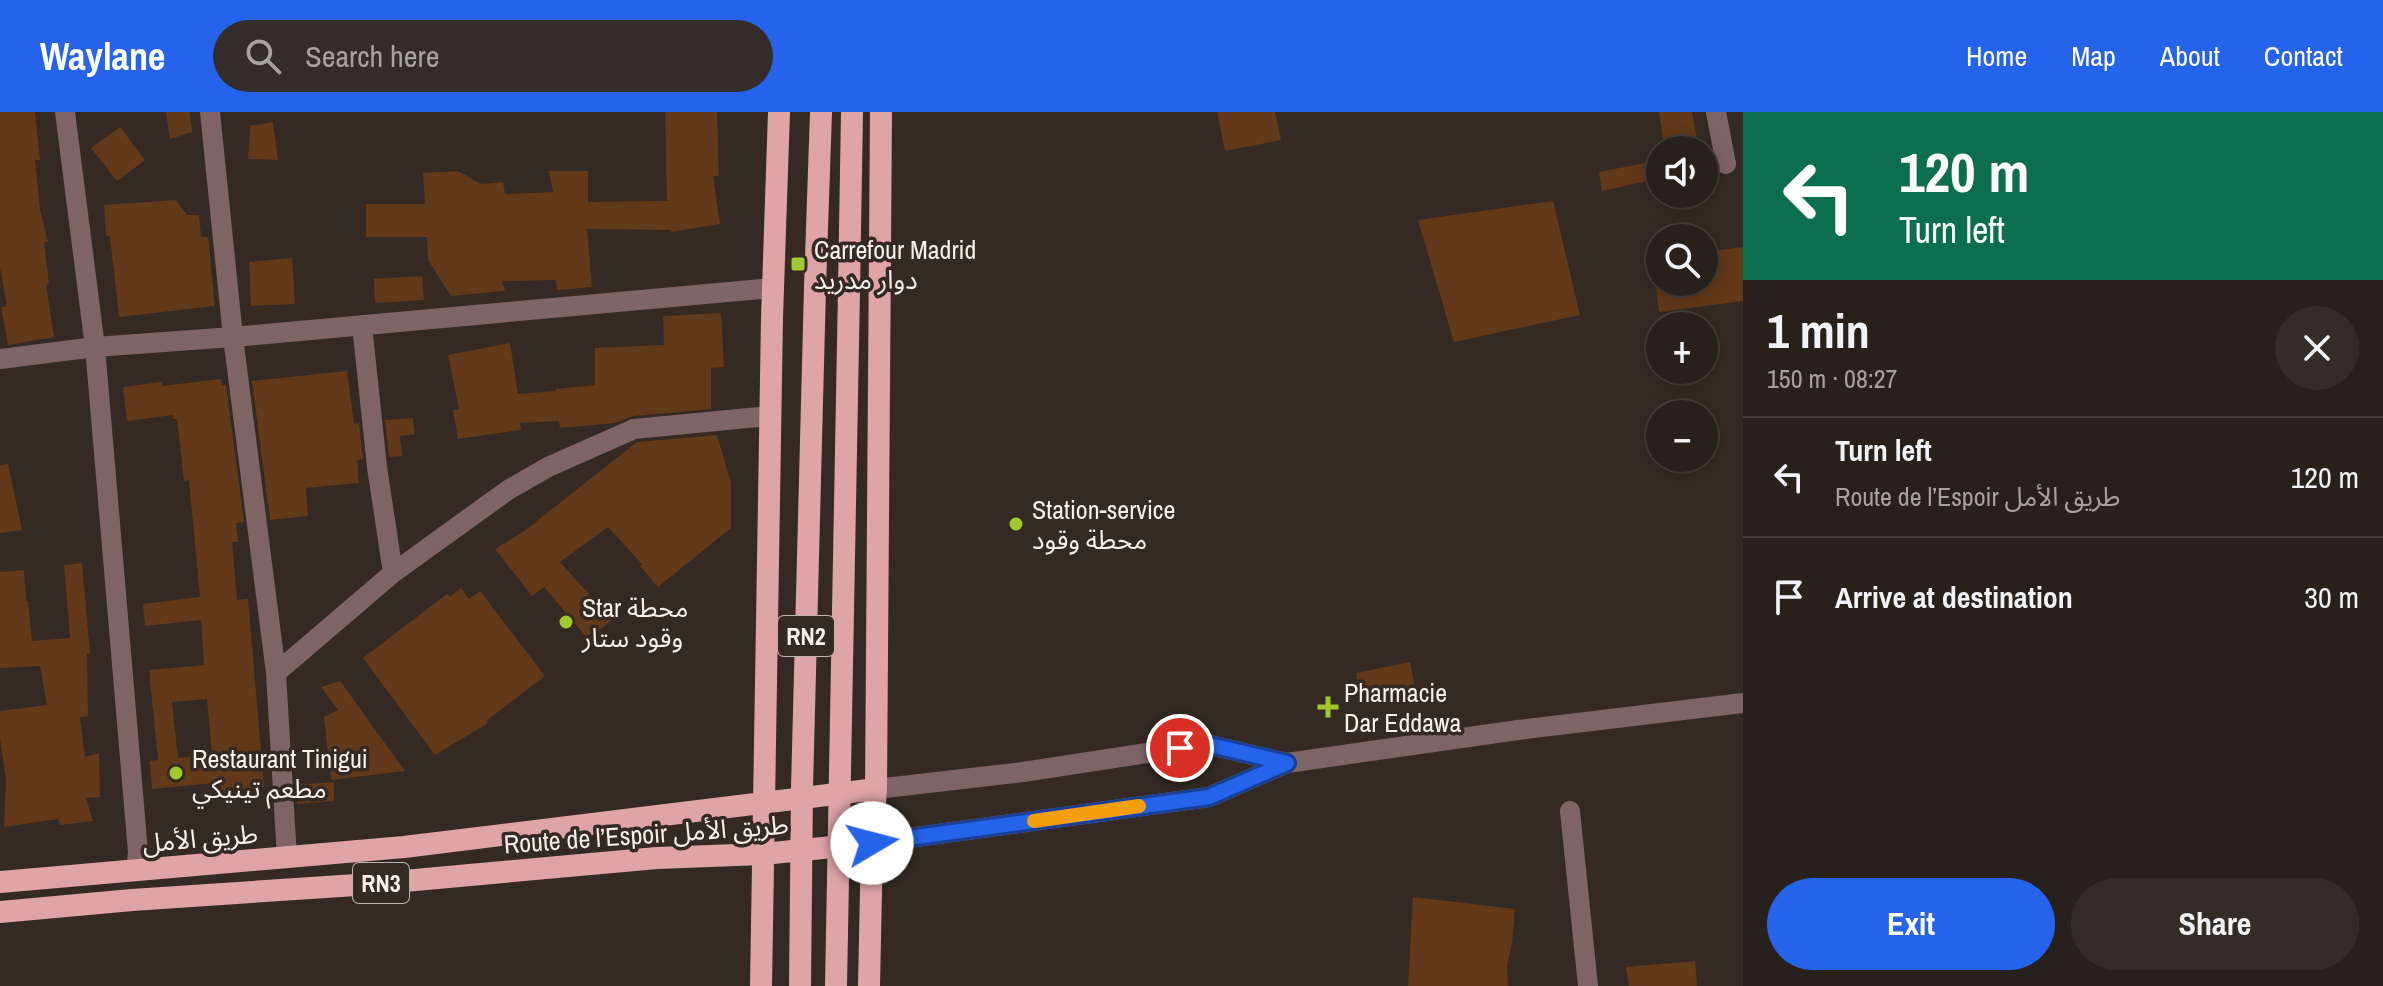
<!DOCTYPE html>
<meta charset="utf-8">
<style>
:root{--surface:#28201a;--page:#342d27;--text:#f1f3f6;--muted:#a5a3a2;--line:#443e39;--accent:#2563eb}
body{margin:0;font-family:"Archivo Narrow","Noto Sans Arabic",sans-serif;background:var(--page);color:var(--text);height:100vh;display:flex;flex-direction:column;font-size:30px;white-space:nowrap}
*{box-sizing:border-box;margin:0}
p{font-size:26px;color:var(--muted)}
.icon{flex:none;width:44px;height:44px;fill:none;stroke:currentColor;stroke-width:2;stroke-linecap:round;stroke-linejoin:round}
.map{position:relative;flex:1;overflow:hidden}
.sheet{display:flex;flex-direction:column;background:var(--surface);width:640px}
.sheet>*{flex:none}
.hud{background:#0b6e4f;color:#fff;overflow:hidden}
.buttons{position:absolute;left:1646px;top:24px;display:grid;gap:16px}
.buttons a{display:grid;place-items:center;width:72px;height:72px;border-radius:50%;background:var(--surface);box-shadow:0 4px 20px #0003,0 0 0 2px var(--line);font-size:40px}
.pin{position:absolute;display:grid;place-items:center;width:68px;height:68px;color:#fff;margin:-34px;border:4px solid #fff;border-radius:50%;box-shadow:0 2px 8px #0007}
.me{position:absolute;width:88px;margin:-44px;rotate:82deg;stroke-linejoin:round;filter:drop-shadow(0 0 6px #0008)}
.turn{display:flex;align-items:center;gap:28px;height:168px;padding:0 24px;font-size:36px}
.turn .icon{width:104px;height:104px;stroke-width:2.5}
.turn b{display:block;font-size:56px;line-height:68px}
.round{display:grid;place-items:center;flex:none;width:84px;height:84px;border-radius:42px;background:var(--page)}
.summary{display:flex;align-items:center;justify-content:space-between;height:136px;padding:0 24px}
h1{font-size:48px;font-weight:800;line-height:60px}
.action{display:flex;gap:16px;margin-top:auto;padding:16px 24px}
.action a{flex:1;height:92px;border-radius:48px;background:var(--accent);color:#fff;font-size:32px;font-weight:800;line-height:92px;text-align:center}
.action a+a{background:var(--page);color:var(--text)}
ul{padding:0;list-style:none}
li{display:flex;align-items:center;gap:24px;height:120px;padding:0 24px;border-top:2px solid var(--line)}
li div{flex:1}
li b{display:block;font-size:30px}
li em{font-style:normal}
header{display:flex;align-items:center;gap:48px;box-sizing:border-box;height:112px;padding:0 40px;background:var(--accent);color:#fff}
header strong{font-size:38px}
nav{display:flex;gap:44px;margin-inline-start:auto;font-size:28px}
.search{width:560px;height:72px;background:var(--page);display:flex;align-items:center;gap:20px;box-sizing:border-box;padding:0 28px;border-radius:44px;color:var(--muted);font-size:30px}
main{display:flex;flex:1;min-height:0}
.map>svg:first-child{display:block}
.building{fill:#623919;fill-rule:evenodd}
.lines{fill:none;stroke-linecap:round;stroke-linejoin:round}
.minor{stroke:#7e6465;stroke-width:20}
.tertiary{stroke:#7e6465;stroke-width:20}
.trunk{stroke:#dea4a7;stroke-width:22}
.trunk-bridge{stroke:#dea4a7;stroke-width:22}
.route-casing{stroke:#184099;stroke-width:20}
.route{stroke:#2563eb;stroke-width:14}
.slow{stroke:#f59e0b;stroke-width:14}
.poi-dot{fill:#a0c92b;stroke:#352a23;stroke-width:3}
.labels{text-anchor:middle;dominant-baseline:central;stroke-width:7;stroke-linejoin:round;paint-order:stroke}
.shield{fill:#352a23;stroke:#bcb4ae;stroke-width:2}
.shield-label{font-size:24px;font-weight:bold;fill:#f6efea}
.poi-label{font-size:26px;fill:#f6efea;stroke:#352a23;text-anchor:start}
.street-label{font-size:26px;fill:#f6efea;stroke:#352a23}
</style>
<header>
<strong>Waylane</strong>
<div class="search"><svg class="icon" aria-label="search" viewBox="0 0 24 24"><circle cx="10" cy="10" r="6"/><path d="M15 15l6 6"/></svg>Search here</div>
<nav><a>Home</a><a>Map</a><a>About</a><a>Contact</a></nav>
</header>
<main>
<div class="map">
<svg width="1743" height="874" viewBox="0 0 1743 874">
<rect width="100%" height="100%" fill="#352a23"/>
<!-- building -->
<path class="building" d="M 0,0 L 35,0 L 40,48 L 35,48 L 40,97 L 48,130 L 44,130 L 49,172 L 46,173 L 54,225 L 8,233 L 1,195 L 7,194 L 0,156 Z
M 166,0 L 190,0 L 192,20 L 170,27 Z
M 665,0 L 717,0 L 719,64 L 713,64 L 720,112 L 671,120 L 671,118 L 587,117 L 592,175 L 557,178 L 556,168 L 502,169 L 505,179 L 451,184 L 428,148 L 427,125 L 366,125 L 366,92 L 425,92 L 423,61 L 458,59 L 481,72 L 503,70 L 505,82 L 553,80 L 549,59 L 588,59 L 588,90 L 667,89 Z
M 1217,0 L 1275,0 L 1281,28 L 1225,39 Z
M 1659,0 L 1692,0 L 1699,38 L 1665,38 Z
M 273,10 L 278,48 L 248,47 L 250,14 Z
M 120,15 L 145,48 L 117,69 L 91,36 Z
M 1656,49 L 1660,66 L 1602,79 L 1599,60 Z
M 176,88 L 187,103 L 199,103 L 201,125 L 208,125 L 215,194 L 119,205 L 110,124 L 106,124 L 104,93 Z
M 1553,89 L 1580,203 L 1454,230 L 1418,108 Z
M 1743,135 L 1743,189 L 1659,200 L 1655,170 L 1704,170 L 1704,140 Z
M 292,146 L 295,192 L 251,194 L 249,150 Z
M 422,164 L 424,188 L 375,191 L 374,167 Z
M 721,201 L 724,255 L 711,256 L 711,297 L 633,304 L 615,311 L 560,316 L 559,309 L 520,311 L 521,318 L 458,327 L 453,298 L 459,297 L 448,243 L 510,231 L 518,282 L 556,279 L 556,277 L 595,273 L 595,236 L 664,233 L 663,204 Z
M 347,259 L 354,312 L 359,311 L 363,347 L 357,348 L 359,371 L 306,376 L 308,404 L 270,408 L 252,269 Z
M 221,267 L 222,273 L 226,273 L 244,410 L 236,411 L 238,430 L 232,430 L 237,488 L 248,487 L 264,675 L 215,680 L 214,671 L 152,677 L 150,649 L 158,648 L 149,558 L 204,553 L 201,508 L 145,514 L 143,492 L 200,485 L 189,368 L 184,369 L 177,307 L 173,307 L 173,303 L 127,309 L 123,275 L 162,270 L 162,274 ZM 207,587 L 212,643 L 178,646 L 172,590 Z
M 413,306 L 415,322 L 400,324 L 402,344 L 389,345 L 385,308 Z
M 717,323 L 731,371 L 731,416 L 658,475 L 640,454 L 642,452 L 608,415 L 560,450 L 612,508 L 588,527 L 544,475 L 532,484 L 495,437 L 523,420 L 637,330 Z
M 8,352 L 22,418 L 0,421 L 0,353 Z
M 82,451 L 90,542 L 87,542 L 88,604 L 80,605 L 85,645 L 99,641 L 100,685 L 86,686 L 93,709 L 60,713 L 58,707 L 4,715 L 6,667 L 0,627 L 0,599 L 47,593 L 40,554 L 0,556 L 0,460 L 24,458 L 26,489 L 28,489 L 32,529 L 70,526 L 64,453 Z
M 461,476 L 469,487 L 480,479 L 545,564 L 486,609 L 488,611 L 435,643 L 363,546 L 447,482 L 450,485 Z
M 1410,550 L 1415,576 L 1361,586 L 1356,561 Z
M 340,569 L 405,659 L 331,668 L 324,605 L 338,598 L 321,575 Z
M 334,670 L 334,689 L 297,692 L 296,673 Z
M 1413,785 L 1515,797 L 1512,831 L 1507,854 L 1508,874 L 1408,874 Z
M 1695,849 L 1697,874 L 1629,874 L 1626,855 Z"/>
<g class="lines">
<!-- minor -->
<path class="minor" d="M 65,0 L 95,235 L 138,740 L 136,759
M 210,0 L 233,225 L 276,561 L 287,746
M 1716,0 L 1726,52
M 362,213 L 377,355 L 393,461
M 0,247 L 95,235 L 233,225 L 773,176
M 276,561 L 393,461 L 508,378 L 548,355 L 634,317 L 770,304
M 1570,699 L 1588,874"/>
<!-- tertiary -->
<path class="tertiary" d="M 876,677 L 1023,660 L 1206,632 L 1287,651
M 872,731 L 1209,685 L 1287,651 L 1518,618 L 1743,591"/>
<!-- trunk -->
<path class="trunk" d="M 815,175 L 821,0
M 849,178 L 852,0
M 0,770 L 404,735 L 876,677
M 0,800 L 132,788 L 371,772 L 657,746 L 763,742 L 872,731
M 761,874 L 772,206 L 779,0
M 869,874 L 872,731 L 876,677 L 881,0"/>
<!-- trunk-bridge -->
<path class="trunk-bridge" d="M 800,874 L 802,676 L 815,175
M 836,874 L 849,178"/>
</g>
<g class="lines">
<!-- route casing -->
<g class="route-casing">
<path id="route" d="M 872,731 L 1209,685 L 1287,651 L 1206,632 L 1180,636"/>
</g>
<!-- route -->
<use href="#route" class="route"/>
<!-- slow -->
<path class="slow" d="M 1034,709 L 1139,694"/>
</g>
<!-- markers -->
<g class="poi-dot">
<rect x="790" y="144" width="16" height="16" rx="4"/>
<circle cx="1016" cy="412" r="8"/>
<circle cx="566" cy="510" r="8"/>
<path d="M1324 583h8v8h8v8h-8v8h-8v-8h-8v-8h8z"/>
<circle cx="176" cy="661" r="8"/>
</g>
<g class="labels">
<!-- shield labels -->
<g class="shield">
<rect x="778" y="504" width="56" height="40" rx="6"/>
<rect x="353" y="751" width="56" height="40" rx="6"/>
</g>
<g class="shield-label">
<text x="806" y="524">RN2</text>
<text x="381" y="771">RN3</text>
</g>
<!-- poi labels -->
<g class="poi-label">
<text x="814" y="137">Carrefour Madrid<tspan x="814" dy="30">دوار مدريد</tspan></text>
<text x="1032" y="397">Station-service<tspan x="1032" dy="30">محطة وقود</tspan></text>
<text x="582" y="495">Star محطة<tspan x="582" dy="30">وقود ستار</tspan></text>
<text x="1344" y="580">Pharmacie<tspan x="1344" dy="30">Dar Eddawa</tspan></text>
<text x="192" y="646">Restaurant Tinigui<tspan x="192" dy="30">مطعم تينيكي</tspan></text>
</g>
<!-- street labels -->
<g class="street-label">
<text transform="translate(646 722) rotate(-4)">Route de l’Espoir طريق الأمل</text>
<text transform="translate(200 726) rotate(-5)">طريق الأمل</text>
</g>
</g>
</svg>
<div class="buttons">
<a><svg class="icon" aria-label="sound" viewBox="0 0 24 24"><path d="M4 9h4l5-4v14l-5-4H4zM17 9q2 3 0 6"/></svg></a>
<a><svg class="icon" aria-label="search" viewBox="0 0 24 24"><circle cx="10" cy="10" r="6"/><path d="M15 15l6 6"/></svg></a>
<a>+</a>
<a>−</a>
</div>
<div class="pin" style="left:1180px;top:636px;background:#d93025"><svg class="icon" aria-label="arrive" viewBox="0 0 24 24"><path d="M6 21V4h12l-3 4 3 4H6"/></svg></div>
<svg class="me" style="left:872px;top:731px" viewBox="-20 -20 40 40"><circle r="19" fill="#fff"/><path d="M0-13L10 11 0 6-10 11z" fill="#2563eb"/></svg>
</div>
<section class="sheet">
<div class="hud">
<div class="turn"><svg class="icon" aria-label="left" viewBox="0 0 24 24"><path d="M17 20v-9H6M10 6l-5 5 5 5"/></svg><div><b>120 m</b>Turn left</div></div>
</div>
<div class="summary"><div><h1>1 min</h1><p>150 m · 08:27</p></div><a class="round"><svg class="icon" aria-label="close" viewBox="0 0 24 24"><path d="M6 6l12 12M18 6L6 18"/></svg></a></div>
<ul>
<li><svg class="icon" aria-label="left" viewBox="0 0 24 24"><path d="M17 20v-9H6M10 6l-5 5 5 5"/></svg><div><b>Turn left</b><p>Route de l’Espoir طريق الأمل</p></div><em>120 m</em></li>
<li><svg class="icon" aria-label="arrive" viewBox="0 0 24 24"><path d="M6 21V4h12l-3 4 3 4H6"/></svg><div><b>Arrive at destination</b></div><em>30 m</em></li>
</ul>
<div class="action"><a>Exit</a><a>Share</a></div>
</section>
</main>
